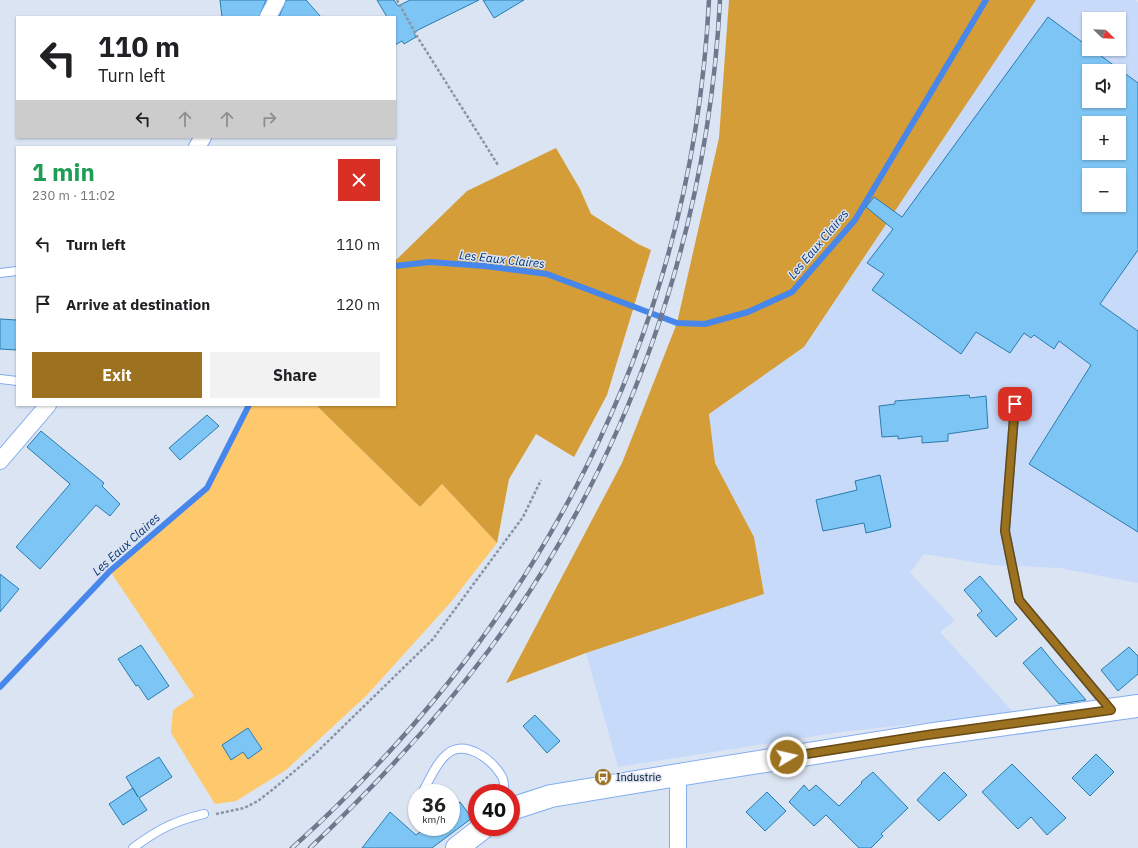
<!DOCTYPE html>
<meta charset="utf-8">
<style>
:root{--surface:#fff;--page:#f2f2f2;--text:#202124;--muted:#757577;--accent:#9c7220}
body{margin:0;font-family:"IBM Plex Sans",sans-serif;background:var(--page);color:var(--text);height:100vh;display:flex;flex-direction:column;font-size:15px;white-space:nowrap}
*{box-sizing:border-box;margin:0}
p{font-size:13px;color:var(--muted)}
.icon{flex:none;width:22px;height:22px;fill:none;stroke:currentColor;stroke-width:2;stroke-linecap:round;stroke-linejoin:round}
.map{position:relative;flex:1;overflow:hidden}
.details{position:absolute;left:16px;top:146px;width:380px;height:260px;display:flex;flex-direction:column;background:var(--surface);border-radius:0px;box-shadow:0 1px 3px #0004}
.details>*{flex:none}
.hud{position:absolute;left:16px;top:16px;width:380px;height:122px;border-radius:0px;box-shadow:0 1px 3px #0004;background:#fff;color:var(--text);overflow:hidden}
.needle{width:26px;rotate:113deg}
.buttons{position:absolute;left:1082px;top:12px;display:grid;gap:8px}
.buttons a{display:grid;place-items:center;width:44px;height:44px;border-radius:0px;background:var(--surface);box-shadow:0 1px 3px #0004;font-size:20px}
.speed{position:absolute;left:408px;top:784px;display:flex;gap:8px;font-size:20px;font-weight:700;text-align:center}
.speed>*{display:grid;place-content:center;width:52px;height:52px;border-radius:50%;background:var(--surface);box-shadow:0 1px 3px #0004;line-height:1}
.speed small{font-size:10px;font-weight:400}
.speed .limit{border:6px solid #d22;background:#fff;color:#111}
.pin{position:absolute;display:grid;place-items:center;width:34px;height:34px;color:#fff;margin:-17px;border-radius:8px;box-shadow:0 2px 6px #0006}
.me{position:absolute;width:44px;margin:-22px;rotate:81deg;stroke-linejoin:round;filter:drop-shadow(0 0 3px #0008)}
.turn{display:flex;align-items:center;gap:14px;height:84px;padding:0 16px;font-size:18px}
.turn .icon{width:52px;height:52px;stroke-width:2.5}
.turn b{display:block;font-size:28px;line-height:34px}
.lanes{display:flex;align-items:center;height:38px;padding:0 16px;background:#0003;justify-content:center;gap:20px;direction:ltr}
.lanes .off{opacity:.35}
.round{display:grid;place-items:center;flex:none;width:42px;height:42px;border-radius:0px;background:var(--page)}
.overview{display:flex;align-items:center;justify-content:space-between;height:68px;padding:0 16px}
h1{font-size:24px;font-weight:800;line-height:30px;color:#1e9e55}
.cta{display:flex;gap:8px;margin-top:auto;padding:8px 16px}
.cta a{flex:1;height:46px;border-radius:0px;background:var(--accent);color:#fff;font-size:16px;font-weight:800;line-height:46px;text-align:center}
.cta a+a{background:var(--page);color:var(--text)}
ul{padding:0;list-style:none}
li{display:flex;align-items:center;gap:12px;height:60px;padding:0 16px}
li div{flex:1}
li b{display:block;font-size:15px}
li em{font-style:normal}
.map>svg:first-child{display:block}
.built{fill:#c7daf9;fill-rule:evenodd}
.green{fill:#fec86c}
.forest{fill:#d49d37}
.lines{fill:none;stroke-linecap:round;stroke-linejoin:round}
.stream{stroke:#4787eb;stroke-width:6}
.building{fill:#7dc5f4;stroke:#2a7cad;fill-rule:evenodd}
.lane-casing{stroke:#83adf0;stroke-width:10}
.street-casing{stroke:#83adf0;stroke-width:18}
.secondary-casing{stroke:#83adf0;stroke-width:24}
.path{stroke:#8a94a6;stroke-width:2.5;stroke-dasharray:3 2;stroke-linecap:butt}
.lane{stroke:#fff;stroke-width:8}
.street{stroke:#fff;stroke-width:16}
.secondary{stroke:#fff;stroke-width:22}
.rail-casing{stroke:#6e798d;stroke-width:4.5}
.rail{stroke:#dbe4f2;stroke-width:3;stroke-dasharray:9;stroke-linecap:butt}
.route-casing{stroke:#654a15;stroke-width:10}
.route{stroke:#9c7220;stroke-width:7}
.labels{text-anchor:middle;dominant-baseline:central;stroke-width:3;stroke-linejoin:round;paint-order:stroke}
.poi-label{font-size:11px;fill:#04112a;stroke:#dbe4f2;text-anchor:start}
.water-label{font-size:12px;font-style:italic;fill:#073270;stroke:#dbe4f2}
</style>
<div class="map">
<svg width="1138" height="848" viewBox="0 0 1138 848">
<rect width="100%" height="100%" fill="#dbe4f2"/>
<!-- built -->
<path class="built" d="M 1036,0 L 1136,0 L 1138,3 L 1138,583 L 1060,568 L 992,565 L 924,554 L 910,573 L 955,620 L 940,632 L 1014,713 L 841,732 L 618,767 L 586,653 L 764,594 L 754,537 L 715,463 L 709,414 L 804,347 ZM 1089,19 L 1119,19 L 1119,49 L 1089,49 ZM 1089,71 L 1119,71 L 1119,101 L 1089,101 ZM 1089,123 L 1119,123 L 1119,153 L 1089,153 ZM 1089,175 L 1119,175 L 1119,205 L 1089,205 Z"/>
<!-- green -->
<path class="green" d="M 249,405 L 316,405 L 420,507 L 442,484 L 497,543 L 451,602 L 367,695 L 286,770 L 236,801 L 215,804 L 171,733 L 173,710 L 194,696 L 110,571 L 207,488 Z"/>
<!-- forest -->
<path class="forest" d="M 729,0 L 1036,0 L 804,347 L 709,414 L 715,463 L 754,537 L 764,594 L 586,653 L 506,683 L 622,463 L 677,323 L 719,138 Z
M 556,148 L 580,189 L 591,214 L 638,244 L 651,250 L 607,395 L 574,457 L 536,434 L 509,479 L 497,543 L 442,484 L 420,507 L 316,405 L 395,405 L 395,261 L 467,191 Z"/>
<g class="lines">
<!-- stream -->
<path class="stream" d="M 395,266 L 430,262 L 485,266 L 547,274 L 677,323 L 705,324 L 748,312 L 792,292 L 855,220 L 986,0
M 0,687 L 110,571 L 207,488 L 249,405"/>
</g>
<!-- building -->
<path class="building" d="M 220,0 L 266,0 L 259,17 L 222,17 Z
M 286,0 L 306,0 L 321,17 L 279,17 Z
M 377,0 L 394,0 L 398,6 L 410,0 L 479,0 L 418,30 L 414,33 L 416,37 L 404,44 L 402,41 L 395,45 L 395,17 L 387,17 Z
M 483,0 L 524,0 L 494,18 Z
M 1048,17 L 1138,83 L 1138,250 L 1100,304 L 1138,331 L 1138,532 L 1029,464 L 1091,365 L 1059,341 L 1054,349 L 1034,335 L 1031,338 L 1024,333 L 1010,353 L 976,332 L 961,354 L 872,290 L 884,274 L 867,263 L 893,229 L 866,207 L 874,197 L 902,217 ZM 1089,71 L 1119,71 L 1119,101 L 1089,101 ZM 1089,123 L 1119,123 L 1119,153 L 1089,153 ZM 1089,175 L 1119,175 L 1119,205 L 1089,205 Z
M 0,319 L 17,320 L 17,350 L 0,349 Z
M 969,395 L 970,398 L 986,396 L 988,428 L 948,434 L 948,441 L 922,443 L 922,436 L 898,439 L 898,436 L 882,437 L 879,406 L 895,404 L 895,401 Z
M 207,415 L 219,426 L 180,460 L 169,448 Z
M 41,431 L 104,483 L 102,486 L 120,504 L 110,516 L 96,505 L 40,569 L 16,547 L 70,484 L 27,447 Z
M 880,475 L 891,527 L 866,533 L 864,523 L 823,531 L 816,500 L 857,490 L 855,481 Z
M 0,574 L 19,589 L 0,612 Z
M 980,576 L 1017,619 L 996,637 L 977,615 L 982,611 L 964,590 Z
M 141,645 L 169,686 L 148,700 L 138,685 L 136,686 L 118,659 Z
M 1041,647 L 1054,663 L 1086,700 L 1059,704 L 1023,663 Z
M 1129,647 L 1138,656 L 1138,674 L 1118,691 L 1101,670 Z
M 535,715 L 560,741 L 547,753 L 523,726 Z
M 248,728 L 262,749 L 248,759 L 243,752 L 231,760 L 222,745 Z
M 1096,754 L 1114,772 L 1090,796 L 1072,778 Z
M 159,757 L 172,777 L 139,798 L 147,810 L 123,825 L 109,804 L 133,788 L 138,797 L 126,777 Z
M 1012,764 L 1066,818 L 1047,835 L 1031,817 L 1018,829 L 982,792 Z
M 873,772 L 908,808 L 881,834 L 883,836 L 871,848 L 859,848 L 826,815 L 814,826 L 789,802 L 804,785 L 809,791 L 816,785 L 839,806 L 862,783 L 861,782 Z
M 944,772 L 967,795 L 939,821 L 917,800 Z
M 767,792 L 786,811 L 765,831 L 746,812 Z
M 460,802 L 472,818 L 432,848 L 362,848 L 390,812 L 416,835 L 427,827 L 451,827 L 451,809 Z"/>
<g class="lines">
<!-- lane casing -->
<g class="lane-casing">
<path id="lane" d="M 0,273 L 17,271
M 0,379 L 17,381
M 1015,404 L 1005,531 L 1019,600 L 1109,708
M 422,793 C 429,781 436,763 447,754 C 465,739 491,759 501,775 C 505,780 504,787 504,793
M 414,806 L 417,801
M 133,848 C 157,830 174,821 204,814"/>
</g>
<!-- street casing -->
<g class="street-casing">
<path id="street" d="M 268,17 L 277,0
M 197,147 L 203,137
M 0,461 L 48,405
M 678,848 L 678,775"/>
</g>
<!-- secondary casing -->
<g class="secondary-casing">
<path id="secondary" d="M 511,809 L 551,796 L 678,775 L 927,735 L 1138,706
M 457,848 L 484,827"/>
</g>
<!-- path -->
<path class="path" d="M 397,0 L 418,38 L 498,165
M 216,814 L 244,808 L 258,801 L 277,786 L 317,752 L 433,639 L 523,517 L 541,480"/>
<!-- lane -->
<use href="#lane" class="lane"/>
<!-- street -->
<use href="#street" class="street"/>
<!-- secondary -->
<use href="#secondary" class="secondary"/>
<!-- rail casing -->
<g class="rail-casing">
<path id="rail" d="M 292,848 C 539,626 692,334 709,0
M 310,848 C 375,786 435,722 489,650 C 629,461 708,234 720,0"/>
</g>
<!-- rail -->
<use href="#rail" class="rail"/>
</g>
<g class="lines">
<!-- route casing -->
<g class="route-casing">
<path id="route" d="M 787,757 L 927,735 L 1111,710 L 1019,600 L 1005,531 L 1015,404"/>
</g>
<!-- route -->
<use href="#route" class="route"/>
</g>
<!-- icons -->
<defs>
<g id="bus-disc" transform="scale(0.9)"><circle r="9.5" fill="#9c7220" stroke="#dbe4f2"/><path d="M-5-6H5V4H4V6H2V4H-2V6H-4V4H-5ZM-3.5-4V0h7V-4ZM-3.5 1.2v1.5H-2V1.2ZM2 1.2v1.5H3.5V1.2Z" fill="#fff"/></g>
</defs>
<g fill-rule="evenodd">
<use href="#bus-disc" x="603" y="777"/>
</g>
<g class="labels">
<!-- poi labels -->
<g class="poi-label">
<text x="616" y="777">Industrie</text>
</g>
<!-- water labels -->
<g class="water-label">
<text transform="translate(818 244) rotate(-50)">Les Eaux Claires</text>
<text transform="translate(502 259) rotate(6)">Les Eaux Claires</text>
<text transform="translate(126 544) rotate(-42)">Les Eaux Claires</text>
</g>
</g>
</svg>
<div class="buttons">
<a><svg class="needle" viewBox="-14 -14 28 28"><path d="M0-13l5 13h-10z" fill="#e53935"/><path d="M0 13l5-13h-10z" fill="#757577"/></svg></a>
<a><svg class="icon" aria-label="sound" viewBox="0 0 24 24"><path d="M4 9h4l5-4v14l-5-4H4zM17 9q2 3 0 6"/></svg></a>
<a>+</a>
<a>−</a>
</div>
<div class="speed"><div>36<small>km/h</small></div><div class="limit">40</div></div>
<div class="pin" style="left:1015px;top:404px;background:#d93025"><svg class="icon" aria-label="arrive" viewBox="0 0 24 24"><path d="M6 21V4h12l-3 4 3 4H6"/></svg></div>
<svg class="me" style="left:787px;top:757px" viewBox="-20 -20 40 40"><circle r="17" fill="#9c7220" stroke="#fff" stroke-width="3"/><path d="M0-11L8 9 0 5-8 9z" fill="#fff"/></svg>
<div class="hud">
<div class="turn"><svg class="icon" aria-label="left" viewBox="0 0 24 24"><path d="M17 20v-9H6M10 6l-5 5 5 5"/></svg><div><b>110 m</b>Turn left</div></div>
<div class="lanes"><svg class="icon" aria-label="left" viewBox="0 0 24 24"><path d="M17 20v-9H6M10 6l-5 5 5 5"/></svg><svg class="icon off" aria-label="ahead" viewBox="0 0 24 24"><path d="M12 20V5M6 11l6-6 6 6"/></svg><svg class="icon off" aria-label="ahead" viewBox="0 0 24 24"><path d="M12 20V5M6 11l6-6 6 6"/></svg><svg class="icon off" aria-label="right" viewBox="0 0 24 24"><path d="M7 20v-9h11M14 6l5 5-5 5"/></svg></div>
</div>
<section class="details">
<div class="overview"><div><h1>1 min</h1><p>230 m · 11:02</p></div><a class="round" style="background:#d93025;color:#fff"><svg class="icon" aria-label="close" viewBox="0 0 24 24"><path d="M6 6l12 12M18 6L6 18"/></svg></a></div>
<ul>
<li><svg class="icon" aria-label="left" viewBox="0 0 24 24"><path d="M17 20v-9H6M10 6l-5 5 5 5"/></svg><div><b>Turn left</b></div><em>110 m</em></li>
<li><svg class="icon" aria-label="arrive" viewBox="0 0 24 24"><path d="M6 21V4h12l-3 4 3 4H6"/></svg><div><b>Arrive at destination</b></div><em>120 m</em></li>
</ul>
<div class="cta"><a>Exit</a><a>Share</a></div>
</section>
</div>
